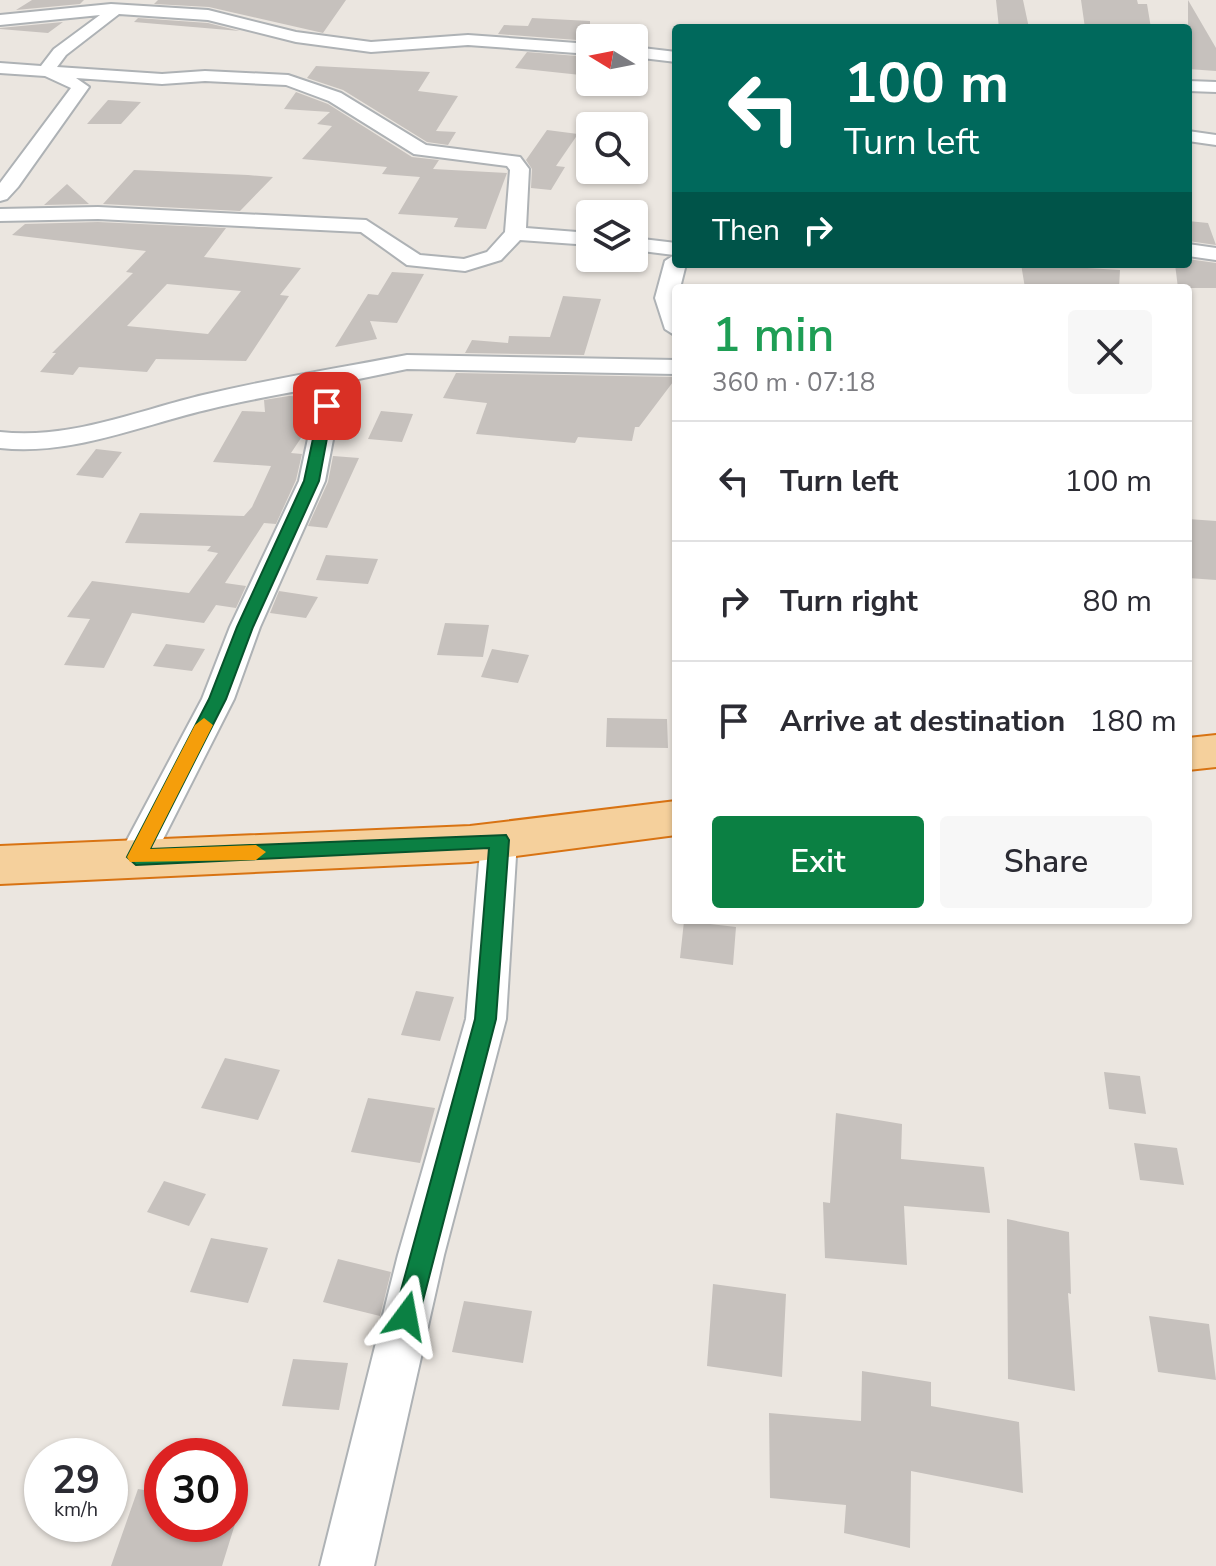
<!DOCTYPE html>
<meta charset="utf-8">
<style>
:root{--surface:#fff;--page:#f7f7f7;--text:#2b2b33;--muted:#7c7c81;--line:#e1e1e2;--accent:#0b8043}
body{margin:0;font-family:"Nunito Sans",sans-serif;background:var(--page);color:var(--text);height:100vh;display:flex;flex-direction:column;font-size:30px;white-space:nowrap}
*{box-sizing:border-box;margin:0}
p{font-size:26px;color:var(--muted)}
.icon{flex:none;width:44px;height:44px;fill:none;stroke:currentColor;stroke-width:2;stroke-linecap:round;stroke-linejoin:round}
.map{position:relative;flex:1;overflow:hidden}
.panel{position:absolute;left:672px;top:284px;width:520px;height:640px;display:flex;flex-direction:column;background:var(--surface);border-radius:8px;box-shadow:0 2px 6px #0004}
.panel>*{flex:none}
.hud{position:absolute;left:672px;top:24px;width:520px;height:244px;border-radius:8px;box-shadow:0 2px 6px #0004;background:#00695c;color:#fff;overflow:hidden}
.needle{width:52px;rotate:280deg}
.fabs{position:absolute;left:576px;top:24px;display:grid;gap:16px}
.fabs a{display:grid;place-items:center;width:72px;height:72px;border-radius:8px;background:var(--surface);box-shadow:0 2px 6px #0004;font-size:40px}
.speed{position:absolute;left:24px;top:1438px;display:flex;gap:16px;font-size:40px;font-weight:700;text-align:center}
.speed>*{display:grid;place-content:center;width:104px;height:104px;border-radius:50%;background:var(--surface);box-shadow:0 2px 6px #0004;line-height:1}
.speed small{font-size:20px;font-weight:400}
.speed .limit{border:12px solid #d22;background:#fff;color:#111}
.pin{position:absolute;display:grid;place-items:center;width:68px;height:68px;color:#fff;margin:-34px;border-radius:16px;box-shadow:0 4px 12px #0006}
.me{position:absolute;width:88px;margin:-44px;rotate:13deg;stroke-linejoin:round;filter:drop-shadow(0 0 6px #0008)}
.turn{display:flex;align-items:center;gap:28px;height:168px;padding:0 40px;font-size:36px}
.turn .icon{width:104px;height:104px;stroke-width:2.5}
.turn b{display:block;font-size:56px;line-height:68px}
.then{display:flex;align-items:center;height:76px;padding:0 40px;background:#0003;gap:16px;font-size:30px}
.round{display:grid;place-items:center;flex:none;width:84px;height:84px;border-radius:8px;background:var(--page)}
.overview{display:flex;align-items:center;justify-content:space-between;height:136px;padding:0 40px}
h1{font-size:48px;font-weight:600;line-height:60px;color:#1e9e55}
.cta{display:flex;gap:16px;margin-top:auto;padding:16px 40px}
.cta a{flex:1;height:92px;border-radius:8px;background:var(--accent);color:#fff;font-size:32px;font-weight:600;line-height:92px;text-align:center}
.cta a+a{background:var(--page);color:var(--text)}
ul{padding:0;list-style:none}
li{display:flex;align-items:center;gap:24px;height:120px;padding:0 40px;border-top:2px solid var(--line)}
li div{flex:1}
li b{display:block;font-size:30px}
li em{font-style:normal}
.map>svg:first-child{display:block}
.building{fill:#c6c1bd;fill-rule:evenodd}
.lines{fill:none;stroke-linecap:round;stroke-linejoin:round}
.minor-casing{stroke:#aeb2b5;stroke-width:4}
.trunk-casing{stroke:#d87313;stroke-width:4}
.minor{fill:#fff;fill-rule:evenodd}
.trunk{fill:#f5d09c;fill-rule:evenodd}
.route{fill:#0b8043;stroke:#07532c;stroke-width:2}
.slow{fill:#f59e0b}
</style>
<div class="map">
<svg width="1216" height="1566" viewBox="0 0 1216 1566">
<rect width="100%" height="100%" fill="#ebe6e0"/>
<!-- building -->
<path class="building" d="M 32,0 L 84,0 L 80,4 L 16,10 Z
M 158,0 L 346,0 L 323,33 L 209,7 L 154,4 Z
M 996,0 L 1023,0 L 1029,28 L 999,28 Z
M 1081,0 L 1137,0 L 1138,4 L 1147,4 L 1151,28 L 1085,28 Z
M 1188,0 L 1216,48 L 1216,71 L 1188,69 Z
M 138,18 L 208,23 L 240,31 L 134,22 Z
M 532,18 L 590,21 L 590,41 L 498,34 L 504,25 L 528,26 Z
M 63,22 L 48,33 L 0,29 L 0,28 Z
M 527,52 L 590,57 L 590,76 L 515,68 Z
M 316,66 L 430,72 L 418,91 L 458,96 L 436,131 L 456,132 L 448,145 L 427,142 L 343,90 L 307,78 Z
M 296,92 L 328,104 L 412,157 L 439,160 L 433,169 L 507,173 L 486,229 L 454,227 L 458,218 L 398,214 L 420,177 L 382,174 L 387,167 L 302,159 L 332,126 L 317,124 L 330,112 L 284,109 Z
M 108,100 L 141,102 L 121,124 L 87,124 Z
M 547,130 L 578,134 L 556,166 L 565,167 L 551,190 L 531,188 L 532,169 L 526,160 Z
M 134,170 L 248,175 L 273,177 L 240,211 L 103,204 Z
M 67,184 L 89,204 L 44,205 Z
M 1188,221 L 1208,223 L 1216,245 L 1188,241 Z
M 98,222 L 226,228 L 204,257 L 301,268 L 280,295 L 289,296 L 246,361 L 156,359 L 147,372 L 79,367 L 73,375 L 40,372 L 56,353 L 52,353 L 133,273 L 126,272 L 146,251 L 12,235 L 25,224 ZM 167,284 L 241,291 L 208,334 L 127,326 Z
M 1188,259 L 1216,263 L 1216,288 L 1178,288 L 1175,264 L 1188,264 Z
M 1021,264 L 1120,270 L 1119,288 L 1025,288 Z
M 392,272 L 424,274 L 397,323 L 370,321 L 377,339 L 335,347 L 368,294 L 378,295 Z
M 563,296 L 601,299 L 584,355 L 465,353 L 472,340 L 508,343 L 509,336 L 550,337 Z
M 456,373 L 676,377 L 676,378 L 639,427 L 635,427 L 632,441 L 578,437 L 575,443 L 476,434 L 487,403 L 443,398 Z
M 289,396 L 314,397 L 307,429 L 291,453 L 302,454 L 296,480 L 276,524 L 264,523 L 225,583 L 246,586 L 236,608 L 216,605 L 204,623 L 132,613 L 104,668 L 64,665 L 90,619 L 67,617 L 92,581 L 189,593 L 218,553 L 207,551 L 211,546 L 125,543 L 140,513 L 244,516 L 252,507 L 271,466 L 213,462 L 242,411 L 265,412 L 264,400 Z
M 381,411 L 413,414 L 402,442 L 368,439 Z
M 96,449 L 122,452 L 103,478 L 76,475 Z
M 333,456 L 359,458 L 327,528 L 308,526 L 328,482 Z
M 1188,519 L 1216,521 L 1216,580 L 1188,578 Z
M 326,555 L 378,559 L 368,584 L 316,580 Z
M 279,591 L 318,597 L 306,618 L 270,613 Z
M 445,623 L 489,625 L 483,657 L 437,655 Z
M 166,644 L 205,649 L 192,671 L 153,666 Z
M 492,649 L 529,655 L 518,683 L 481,677 Z
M 607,718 L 667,719 L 668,748 L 606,747 Z
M 684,921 L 736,927 L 733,965 L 680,958 Z
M 416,991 L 454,997 L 440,1041 L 401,1035 Z
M 225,1058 L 280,1070 L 258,1120 L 201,1108 Z
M 1104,1072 L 1140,1076 L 1146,1114 L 1109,1109 Z
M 368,1098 L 435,1108 L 420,1163 L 351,1152 Z
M 836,1113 L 902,1124 L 901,1159 L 984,1167 L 990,1213 L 904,1206 L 907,1265 L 825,1258 L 823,1202 L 830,1203 Z
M 1134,1143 L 1177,1148 L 1184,1185 L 1140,1180 Z
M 164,1181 L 206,1194 L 189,1226 L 147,1212 Z
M 1007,1219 L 1069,1232 L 1071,1294 L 1068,1293 L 1075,1391 L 1008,1379 Z
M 211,1238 L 268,1248 L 248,1303 L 190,1292 Z
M 338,1259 L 391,1272 L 380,1316 L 323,1302 Z
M 713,1284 L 786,1294 L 782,1377 L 707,1366 Z
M 464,1301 L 532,1311 L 523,1363 L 452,1352 Z
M 1149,1316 L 1209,1324 L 1216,1380 L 1158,1372 Z
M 293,1359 L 348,1363 L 339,1410 L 282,1406 Z
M 862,1371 L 931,1382 L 931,1406 L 1019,1422 L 1023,1493 L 911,1471 L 910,1548 L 844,1533 L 846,1505 L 770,1498 L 769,1413 L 861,1421 Z
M 138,1489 L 162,1493 L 162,1524 L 235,1524 L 222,1566 L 111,1566 Z"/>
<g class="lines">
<!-- minor casing -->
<g class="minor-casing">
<path id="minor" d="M 111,4 L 208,10 L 296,32 L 371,42 L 468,35 L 590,44 L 590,54 L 468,45 L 371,52 L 296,42 L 208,20 L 119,14 L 66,55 L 57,67 L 162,74 L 205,71 L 288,75 L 341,93 L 426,145 L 520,157 L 529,169 L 526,228 L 590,233 L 590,245 L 520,240 L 501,260 L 465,271 L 407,265 L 361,232 L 98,219 L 0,221 L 0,209 L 98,207 L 366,220 L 420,255 L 464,259 L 487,252 L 505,232 L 510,170 L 507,166 L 414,154 L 329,101 L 286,85 L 205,81 L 162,84 L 76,78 L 89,87 L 18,187 L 7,199 L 0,201 L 0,183 L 71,88 L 45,76 L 0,73 L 0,63 L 41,66 L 54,49 L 100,15 L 0,25 L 0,15 Z
M 634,47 L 676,52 L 676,62 L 634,57 Z
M 1188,81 L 1216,82 L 1216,92 L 1188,91 Z
M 1188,131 L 1216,135 L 1216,145 L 1188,141 Z
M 634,238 L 676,243 L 676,264 L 686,264 L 680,288 L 676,288 L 676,336 L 665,329 L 655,298 L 665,261 L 674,255 L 634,250 Z
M 1188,244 L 1216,248 L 1216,260 L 1188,256 Z
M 407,355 L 676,360 L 676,374 L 407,369 L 344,382 L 325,481 L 260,627 L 234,699 L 149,867 L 136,871 L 123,867 L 118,857 L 202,699 L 230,627 L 299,481 L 319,387 C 283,394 246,400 210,409 C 141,425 72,456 0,448 L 0,432 C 69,440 136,411 203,395 C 270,379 339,368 407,355 Z
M 499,826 L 512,830 L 517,840 L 506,1019 L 444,1255 L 374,1566 L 320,1566 L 398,1255 L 466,1019 L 481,840 L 486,830 Z"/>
</g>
<!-- trunk casing -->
<g class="trunk-casing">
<path id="trunk" d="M 1216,735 L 1216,767 L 1188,770 L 1188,738 Z
M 676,801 L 676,835 L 470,862 L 0,884 L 0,846 L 470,826 Z"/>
</g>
<!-- minor -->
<use href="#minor" class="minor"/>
<!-- trunk -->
<use href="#trunk" class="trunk"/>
</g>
<!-- route -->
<path class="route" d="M 327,402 L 333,406 L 319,481 L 253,627 L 226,699 L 150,849 L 506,835 L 509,840 L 496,1019 L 419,1316 L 415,1325 L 406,1328 L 397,1325 L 394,1316 L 475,1019 L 489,848 L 136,865 L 127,857 L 209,699 L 237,627 L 304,481 L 320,406 Z"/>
<!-- slow -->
<path class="slow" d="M 204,718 L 213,725 L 150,849 L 256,845 L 266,852 L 256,860 L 130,862 L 127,857 L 195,725 Z"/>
</svg>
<div class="fabs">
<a><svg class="needle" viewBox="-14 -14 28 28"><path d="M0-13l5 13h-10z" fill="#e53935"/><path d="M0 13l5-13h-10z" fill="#7c7c81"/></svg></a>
<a><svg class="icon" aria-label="search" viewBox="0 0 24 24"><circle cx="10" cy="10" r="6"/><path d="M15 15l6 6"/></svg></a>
<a><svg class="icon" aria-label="layers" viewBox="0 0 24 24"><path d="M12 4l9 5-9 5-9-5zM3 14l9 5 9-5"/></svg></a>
</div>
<div class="speed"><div>29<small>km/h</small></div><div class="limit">30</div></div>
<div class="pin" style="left:327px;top:406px;background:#d93025"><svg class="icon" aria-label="arrive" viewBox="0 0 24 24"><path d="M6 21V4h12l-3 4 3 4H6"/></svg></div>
<svg class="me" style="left:406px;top:1316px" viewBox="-20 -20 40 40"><path d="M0-17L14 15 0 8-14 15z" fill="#0b8043" stroke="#fff" stroke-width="4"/></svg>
<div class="hud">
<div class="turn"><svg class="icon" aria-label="left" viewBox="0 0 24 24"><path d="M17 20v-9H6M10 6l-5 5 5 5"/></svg><div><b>100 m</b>Turn left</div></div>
<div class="then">Then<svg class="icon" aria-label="right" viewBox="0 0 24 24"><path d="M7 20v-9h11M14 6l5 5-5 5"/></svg></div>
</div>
<section class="panel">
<div class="overview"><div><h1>1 min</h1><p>360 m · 07:18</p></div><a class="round"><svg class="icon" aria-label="close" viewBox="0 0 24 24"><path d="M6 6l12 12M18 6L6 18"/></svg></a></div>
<ul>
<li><svg class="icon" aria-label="left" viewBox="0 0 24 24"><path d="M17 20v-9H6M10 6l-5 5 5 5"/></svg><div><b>Turn left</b></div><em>100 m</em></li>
<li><svg class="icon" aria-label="right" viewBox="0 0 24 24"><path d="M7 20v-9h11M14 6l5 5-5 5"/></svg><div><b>Turn right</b></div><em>80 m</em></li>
<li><svg class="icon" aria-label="arrive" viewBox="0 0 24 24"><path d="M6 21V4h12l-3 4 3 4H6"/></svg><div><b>Arrive at destination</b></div><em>180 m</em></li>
</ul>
<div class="cta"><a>Exit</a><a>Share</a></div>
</section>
</div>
